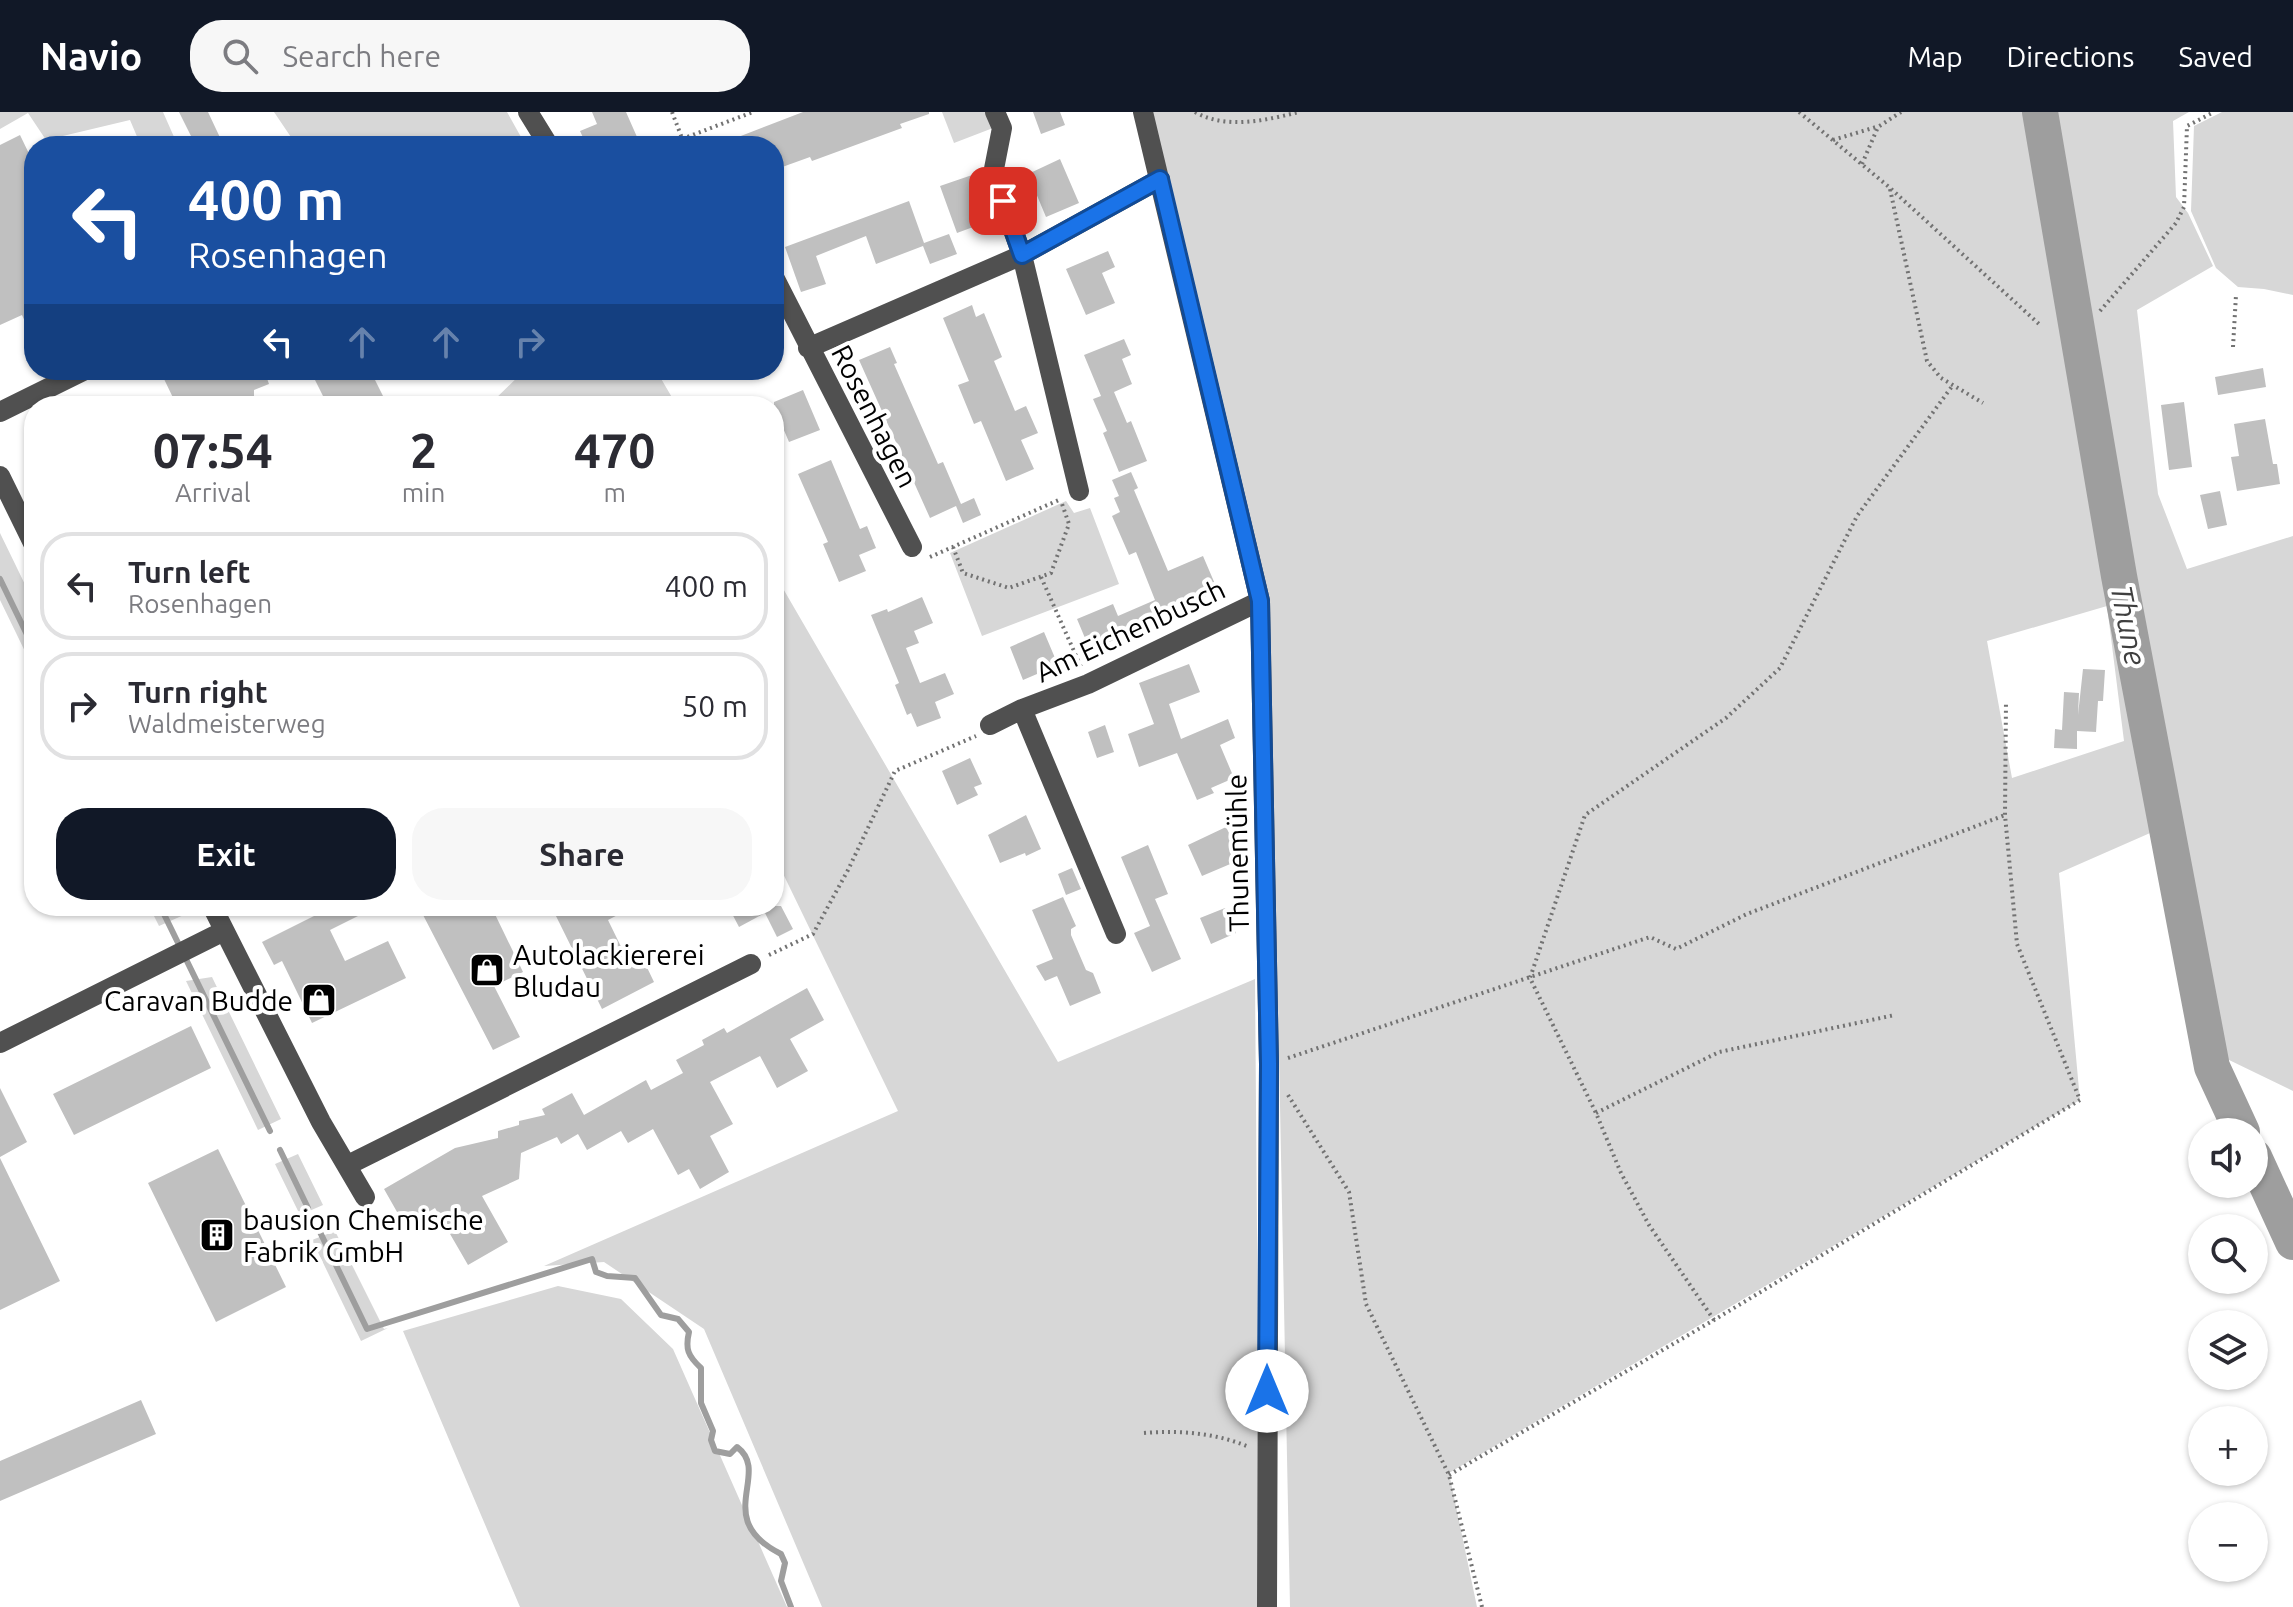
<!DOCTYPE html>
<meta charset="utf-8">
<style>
:root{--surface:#fff;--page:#f7f7f7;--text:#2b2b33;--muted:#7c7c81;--line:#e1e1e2;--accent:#111827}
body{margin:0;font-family:Ubuntu,sans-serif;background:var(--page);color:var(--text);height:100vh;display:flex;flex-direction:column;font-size:30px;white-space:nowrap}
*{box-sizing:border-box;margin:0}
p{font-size:26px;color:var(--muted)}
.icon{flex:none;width:44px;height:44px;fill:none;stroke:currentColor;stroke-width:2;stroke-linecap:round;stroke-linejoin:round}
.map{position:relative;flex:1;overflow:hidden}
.drawer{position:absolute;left:24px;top:284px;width:760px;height:520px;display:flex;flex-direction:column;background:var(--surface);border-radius:32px;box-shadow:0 2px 6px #0004}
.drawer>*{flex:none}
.top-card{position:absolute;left:24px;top:24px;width:760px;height:244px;border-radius:32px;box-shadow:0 2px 6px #0004;background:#1a4fa0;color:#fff;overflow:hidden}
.tools{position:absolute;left:2188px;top:1006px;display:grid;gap:16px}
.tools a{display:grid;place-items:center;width:80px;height:80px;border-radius:50%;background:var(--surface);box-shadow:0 2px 6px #0004;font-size:40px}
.pin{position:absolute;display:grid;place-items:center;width:68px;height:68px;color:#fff;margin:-34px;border-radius:16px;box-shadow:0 4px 12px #0006}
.me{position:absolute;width:88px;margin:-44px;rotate:0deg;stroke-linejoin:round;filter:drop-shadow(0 0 6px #0008)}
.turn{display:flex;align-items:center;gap:28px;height:168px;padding:0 32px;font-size:36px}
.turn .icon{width:104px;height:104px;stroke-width:2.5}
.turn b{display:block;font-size:56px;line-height:68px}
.lanes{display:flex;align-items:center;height:76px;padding:0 32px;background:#0003;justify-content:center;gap:40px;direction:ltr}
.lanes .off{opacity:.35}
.eta{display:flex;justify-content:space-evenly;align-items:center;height:136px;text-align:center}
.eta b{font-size:48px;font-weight:700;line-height:56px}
.primary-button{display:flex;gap:16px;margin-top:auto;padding:16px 32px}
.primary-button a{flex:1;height:92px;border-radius:32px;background:var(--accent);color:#fff;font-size:32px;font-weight:700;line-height:92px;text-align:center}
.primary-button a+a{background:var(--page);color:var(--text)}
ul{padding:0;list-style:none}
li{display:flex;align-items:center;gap:24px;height:108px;margin:0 16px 12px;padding:0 16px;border:4px solid var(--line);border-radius:32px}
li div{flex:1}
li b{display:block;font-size:30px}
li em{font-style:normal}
header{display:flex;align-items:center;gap:48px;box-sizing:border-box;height:112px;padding:0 40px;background:var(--accent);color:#fff}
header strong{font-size:38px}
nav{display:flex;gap:44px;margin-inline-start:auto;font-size:28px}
.search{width:560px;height:72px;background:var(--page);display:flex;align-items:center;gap:20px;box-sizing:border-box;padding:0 28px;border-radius:32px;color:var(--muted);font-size:30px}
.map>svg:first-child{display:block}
.green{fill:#d7d7d7;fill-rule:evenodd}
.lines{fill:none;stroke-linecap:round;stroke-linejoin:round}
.stream{stroke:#9e9e9e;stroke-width:6}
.river{stroke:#9e9e9e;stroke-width:36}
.building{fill:#c0c0c0}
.path{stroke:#727272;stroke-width:4;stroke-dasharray:2 4;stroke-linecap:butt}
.minor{stroke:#505050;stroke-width:20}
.route-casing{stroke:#114b97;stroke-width:20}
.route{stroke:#1a73e8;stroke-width:14}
.labels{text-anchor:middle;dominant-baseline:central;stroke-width:8;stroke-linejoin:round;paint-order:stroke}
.street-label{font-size:28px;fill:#000;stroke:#fff}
.poi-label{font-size:28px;fill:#000;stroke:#fff;text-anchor:start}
.water-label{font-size:30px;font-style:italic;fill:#3f3f3f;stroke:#fff}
</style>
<header>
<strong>Navio</strong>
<div class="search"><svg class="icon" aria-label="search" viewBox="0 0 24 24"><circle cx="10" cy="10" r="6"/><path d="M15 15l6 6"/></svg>Search here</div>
<nav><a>Map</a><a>Directions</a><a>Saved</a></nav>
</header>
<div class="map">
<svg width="2293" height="1495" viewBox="0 0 2293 1495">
<rect width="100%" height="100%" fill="#fff"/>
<!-- green -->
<path class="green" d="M 0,0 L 163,0 L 178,34 L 141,34 L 130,8 L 46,28 L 28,1 L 0,17 Z
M 274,0 L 507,0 L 526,34 L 297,34 Z
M 942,0 L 987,0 L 993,16 L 954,31 Z
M 1145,0 L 2189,0 L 2173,9 L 2176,85 L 2188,101 L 2213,154 L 2137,198 L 2158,382 L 2187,457 L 2293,424 L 2293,979 L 2227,947 L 2182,707 L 2059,761 L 2080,988 L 1449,1361 L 1477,1495 L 1290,1495 L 1270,492 ZM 2107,494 L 2124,629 L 2012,666 L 1987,529 Z
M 2222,0 L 2293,0 L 2293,183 L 2264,177 L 2238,175 L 2216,156 L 2191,99 L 2194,14 Z
M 525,258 L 656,258 L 677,294 L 488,294 Z
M 1066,389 L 1074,401 L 1090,396 L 1119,472 L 982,524 L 950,441 Z
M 0,421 L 34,491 L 34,558 L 0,488 Z
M 774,461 L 1058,950 L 1255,867 L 1260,1495 L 822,1495 L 704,1217 L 604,1150 L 544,1154 L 898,999 L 774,743 Z
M 149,794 L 182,794 L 186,802 L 159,814 Z
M 212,865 L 281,1007 L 258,1018 L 186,869 Z
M 298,1042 L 323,1093 L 300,1103 L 275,1052 Z
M 335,1119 L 384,1217 L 388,1216 L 361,1229 L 312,1128 Z
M 558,1174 L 621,1187 L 673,1237 L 787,1495 L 520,1495 L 403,1219 Z"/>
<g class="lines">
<!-- stream -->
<path class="stream" d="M 0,467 L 34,537
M 160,794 L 270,1019
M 280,1038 L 308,1096
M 319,1118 L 367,1217 L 592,1147 L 596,1160 L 607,1164 L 635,1166 L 661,1203 L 678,1207 L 689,1220 C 685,1237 688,1244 701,1256 L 701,1291 L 713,1319 L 711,1328 L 715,1339 L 730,1342 L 737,1335 C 772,1361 711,1407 781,1442 L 785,1451 L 781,1469 L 791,1495"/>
<!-- river -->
<path class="river" d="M 2040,0 L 2119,464 L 2212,955 L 2242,1020
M 2254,1045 L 2293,1130"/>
</g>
<!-- building -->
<path class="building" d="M 179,0 L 208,0 L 224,34 L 196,34 Z
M 592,0 L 626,0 L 641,34 L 587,34 L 580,19 L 597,12 Z
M 803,0 L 929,0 L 929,2 L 900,12 L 902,16 L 812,49 L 810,45 L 774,58 L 774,34 L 715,34 Z
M 1033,0 L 1060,0 L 1065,13 L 1041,22 Z
M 20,23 L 34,52 L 34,229 L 22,203 L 0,213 L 0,33 Z
M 1060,47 L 1079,91 L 1046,105 L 1028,62 Z
M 975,62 L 992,108 L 957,121 L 940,74 Z
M 909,89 L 924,131 L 949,122 L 957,142 L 930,152 L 923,134 L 876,152 L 866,124 L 816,144 L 826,172 L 801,180 L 785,135 Z
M 1108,139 L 1115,155 L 1102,161 L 1115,191 L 1086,203 L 1066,157 Z
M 972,193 L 976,205 L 984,201 L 1002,245 L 994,249 L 1015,299 L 1026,294 L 1038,321 L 1021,328 L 1034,357 L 1006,369 L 981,309 L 974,312 L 958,273 L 969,269 L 943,206 Z
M 1124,227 L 1131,243 L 1122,247 L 1132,272 L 1114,280 L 1127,311 L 1131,309 L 1147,349 L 1119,360 L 1103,321 L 1107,319 L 1093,287 L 1101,284 L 1084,243 Z
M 890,235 L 897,251 L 894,252 L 938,352 L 943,350 L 961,392 L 974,386 L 981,403 L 963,411 L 956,394 L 930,406 L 859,248 Z
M 2263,256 L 2266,275 L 2218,283 L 2215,265 Z
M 183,258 L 194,258 L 198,267 L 217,258 L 264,258 L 269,272 L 254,278 L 254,294 L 177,294 L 164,267 Z
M 310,258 L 370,258 L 388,294 L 328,294 Z
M 803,278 L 820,318 L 789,330 L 780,309 L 774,312 L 774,290 Z
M 2184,290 L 2192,355 L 2169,358 L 2161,293 Z
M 2265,307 L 2273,352 L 2277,352 L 2280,372 L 2237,379 L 2231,345 L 2239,344 L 2234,312 Z
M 831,348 L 860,417 L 867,414 L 876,436 L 859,443 L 866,459 L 839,470 L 823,432 L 828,430 L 798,362 Z
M 1131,360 L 1138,376 L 1134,378 L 1168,459 L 1203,444 L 1218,479 L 1162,503 L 1164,507 L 1090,538 L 1077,507 L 1113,492 L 1118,504 L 1155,488 L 1136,440 L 1129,443 L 1112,404 L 1120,400 L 1114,386 L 1119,384 L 1112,368 Z
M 2220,379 L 2227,413 L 2208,417 L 2200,383 Z
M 922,485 L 933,511 L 914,519 L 919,531 L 906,536 L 920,571 L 945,561 L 954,582 L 935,590 L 941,606 L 917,615 L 911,601 L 907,603 L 895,573 L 899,571 L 871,503 L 887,497 L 888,500 Z
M 1044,520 L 1058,553 L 1023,568 L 1010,535 Z
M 1189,552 L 1200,580 L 1169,592 L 1181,627 L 1228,607 L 1235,626 L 1220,633 L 1234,666 L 1211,676 L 1214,681 L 1197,688 L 1177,641 L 1139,655 L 1128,622 L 1154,612 L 1139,571 Z
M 2083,557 L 2105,558 L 2103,589 L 2098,589 L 2096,620 L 2077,619 L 2077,637 L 2054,636 L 2055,617 L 2062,618 L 2064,580 L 2079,581 L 2078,603 Z
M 1105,613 L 1114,640 L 1097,646 L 1088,620 Z
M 970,646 L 982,672 L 974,675 L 978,683 L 957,693 L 942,659 Z
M 1026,703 L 1041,737 L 1026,744 L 1025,741 L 1000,751 L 988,723 Z
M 1226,715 L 1229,721 L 1239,725 L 1235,735 L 1238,742 L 1235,750 L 1202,764 L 1188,733 Z
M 1148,733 L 1168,782 L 1155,787 L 1181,847 L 1152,860 L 1134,821 L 1150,814 L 1121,745 Z
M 1072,756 L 1081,777 L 1066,783 L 1058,762 Z
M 1063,785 L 1076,814 L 1071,817 L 1071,823 L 1086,858 L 1093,861 L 1101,881 L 1070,894 L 1057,864 L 1045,869 L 1036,854 L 1053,847 L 1032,798 Z
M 317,794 L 378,794 L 330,818 L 345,849 L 388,829 L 406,866 L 312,911 L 282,849 L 274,853 L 262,830 L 320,801 Z
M 437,794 L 491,794 L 523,860 L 494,874 L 520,925 L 493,938 L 422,801 Z
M 565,794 L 635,794 L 608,808 L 628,849 L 641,843 L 654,870 L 602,897 L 554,800 Z
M 728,794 L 781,794 L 793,817 L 777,825 L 765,801 L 739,815 Z
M 1225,796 L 1236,821 L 1211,832 L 1200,806 Z
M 807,876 L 824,908 L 790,927 L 808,959 L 777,976 L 760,944 L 710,970 L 733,1012 L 710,1024 L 729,1060 L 700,1077 L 689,1057 L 678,1063 L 653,1017 L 628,1031 L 621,1019 L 587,1038 L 578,1022 L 561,1032 L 557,1025 L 521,1041 L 519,1067 L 482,1084 L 508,1130 L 468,1153 L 435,1096 L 405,1114 L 384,1077 L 455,1036 L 498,1026 L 498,1019 L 519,1013 L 519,1009 L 545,1003 L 542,997 L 572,981 L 584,1003 L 646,968 L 651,978 L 683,961 L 676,948 L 704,933 L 702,928 L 724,916 L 727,921 Z
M 191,914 L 211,956 L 74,1023 L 53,982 Z
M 0,976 L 27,1030 L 0,1045 Z
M 218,1037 L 286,1175 L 216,1210 L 148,1071 Z
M 0,1046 L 60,1169 L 0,1198 Z
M 141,1288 L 156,1322 L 0,1389 L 0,1349 Z"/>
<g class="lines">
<!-- path -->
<path class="path" d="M 672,0 L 685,34
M 1195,0 C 1226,18 1267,8 1299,0
M 1799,0 L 1889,75 L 2039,212
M 682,27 L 753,0
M 1833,28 L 1876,15
M 1862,52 L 1878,15 L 1901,0
M 1890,77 L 1927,249 L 1941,266 L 1983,291
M 2100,199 L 2176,111 L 2184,95 L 2187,14 L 2214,0
M 2233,235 L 2236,183
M 953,435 L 963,461 L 1009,476 L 1051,461 L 1069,412 L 1061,389
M 930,445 L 1061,387
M 1041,465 L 1081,555
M 769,843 L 813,822 L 848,758 L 895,659 L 976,624
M 1288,946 L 1650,825 L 1676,837 L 1747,802 L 2005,703
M 1288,983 L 1349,1080 L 1366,1192 L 1449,1363 L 1482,1495
M 1596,1001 L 1719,940 L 1895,903
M 1714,1208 L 1649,1113 L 1621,1061 L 1596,1001 L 1530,866 L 1585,703 L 1726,606 L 1780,556 L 1857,404 L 1953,273
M 1144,1321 C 1180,1318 1216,1321 1249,1335
M 1449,1363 L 1714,1208 L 2080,988 L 2017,832 L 2005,703 L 2006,589"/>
<!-- minor -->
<path class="minor" d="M 528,0 L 549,34
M 995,0 L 1002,16 L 993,62 L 1022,143 L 1079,379
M 1143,0 L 1260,489 L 1269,952 L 1267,1495
M 774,165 L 912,435
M 808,236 L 1022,143 L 1160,67
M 0,300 L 85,258
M 0,364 L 34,433
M 1022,597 L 1116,822
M 990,613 L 1022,597 L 1088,572 L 1260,489
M 212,794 L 321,1010 L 365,1085
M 0,931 L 224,819
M 348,1053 L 751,852"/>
</g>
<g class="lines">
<!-- route casing -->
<g class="route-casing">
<path id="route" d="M 1003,89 L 1022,143 L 1160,67 L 1260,489 L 1269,952 L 1267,1279"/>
</g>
<!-- route -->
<use href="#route" class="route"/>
</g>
<!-- icons -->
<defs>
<g id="shop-square" transform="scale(1.8)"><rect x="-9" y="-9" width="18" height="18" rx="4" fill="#000" stroke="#fff"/><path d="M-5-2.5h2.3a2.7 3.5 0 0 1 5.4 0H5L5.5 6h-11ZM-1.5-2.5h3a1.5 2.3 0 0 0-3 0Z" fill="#fff"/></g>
<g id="building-square" transform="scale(1.8)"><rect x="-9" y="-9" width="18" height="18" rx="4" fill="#000" stroke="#fff"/><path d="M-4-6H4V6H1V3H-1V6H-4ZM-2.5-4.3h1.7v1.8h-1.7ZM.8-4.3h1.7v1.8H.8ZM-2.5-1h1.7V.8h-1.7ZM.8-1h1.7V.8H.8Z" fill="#fff"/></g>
</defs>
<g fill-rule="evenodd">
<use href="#shop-square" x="487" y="858"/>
<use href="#shop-square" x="319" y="888"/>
<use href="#building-square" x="217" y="1123"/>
</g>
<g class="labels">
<!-- street labels -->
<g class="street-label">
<text transform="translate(875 304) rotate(63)">Rosenhagen</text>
<text transform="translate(1130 518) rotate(-25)">Am Eichenbusch</text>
<text transform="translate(1237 741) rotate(-91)">Thunemühle</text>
</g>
<!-- poi labels -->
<g class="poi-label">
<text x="513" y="842">Autolackiererei<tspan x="513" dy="32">Bludau</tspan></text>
<text x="293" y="888" text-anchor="end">Caravan Budde</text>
<text x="243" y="1107">bausion Chemische<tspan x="243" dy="32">Fabrik GmbH</tspan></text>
</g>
<!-- water labels -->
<g class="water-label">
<text transform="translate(2129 513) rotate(79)">Thune</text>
</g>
</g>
</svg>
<div class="tools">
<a><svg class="icon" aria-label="sound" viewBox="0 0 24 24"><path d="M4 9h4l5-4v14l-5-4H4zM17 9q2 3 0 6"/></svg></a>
<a><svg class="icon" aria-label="search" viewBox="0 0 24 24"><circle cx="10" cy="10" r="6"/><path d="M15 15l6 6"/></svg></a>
<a><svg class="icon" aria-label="layers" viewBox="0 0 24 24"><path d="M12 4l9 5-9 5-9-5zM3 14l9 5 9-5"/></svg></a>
<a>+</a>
<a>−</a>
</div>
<div class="pin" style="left:1003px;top:89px;background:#d93025"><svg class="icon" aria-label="arrive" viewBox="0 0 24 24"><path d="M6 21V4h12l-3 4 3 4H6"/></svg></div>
<svg class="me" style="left:1267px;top:1279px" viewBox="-20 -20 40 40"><circle r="19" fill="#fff"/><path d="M0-13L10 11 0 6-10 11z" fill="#1a73e8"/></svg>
<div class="top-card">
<div class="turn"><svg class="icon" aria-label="left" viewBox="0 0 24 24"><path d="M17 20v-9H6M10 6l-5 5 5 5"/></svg><div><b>400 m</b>Rosenhagen</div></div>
<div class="lanes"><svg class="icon" aria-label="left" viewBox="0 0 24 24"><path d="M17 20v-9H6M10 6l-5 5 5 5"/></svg><svg class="icon off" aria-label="ahead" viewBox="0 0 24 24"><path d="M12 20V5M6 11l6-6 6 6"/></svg><svg class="icon off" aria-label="ahead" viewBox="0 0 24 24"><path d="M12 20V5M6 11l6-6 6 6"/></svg><svg class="icon off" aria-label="right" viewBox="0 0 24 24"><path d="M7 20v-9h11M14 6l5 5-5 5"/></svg></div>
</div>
<section class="drawer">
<div class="eta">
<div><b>07:54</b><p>Arrival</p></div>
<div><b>2</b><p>min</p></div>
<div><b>470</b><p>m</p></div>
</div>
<ul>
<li><svg class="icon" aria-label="left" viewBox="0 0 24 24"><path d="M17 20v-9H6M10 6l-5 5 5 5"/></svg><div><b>Turn left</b><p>Rosenhagen</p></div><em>400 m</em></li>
<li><svg class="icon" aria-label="right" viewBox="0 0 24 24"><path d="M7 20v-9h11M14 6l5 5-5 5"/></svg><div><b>Turn right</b><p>Waldmeisterweg</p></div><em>50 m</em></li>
</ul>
<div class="primary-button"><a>Exit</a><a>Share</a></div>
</section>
</div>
